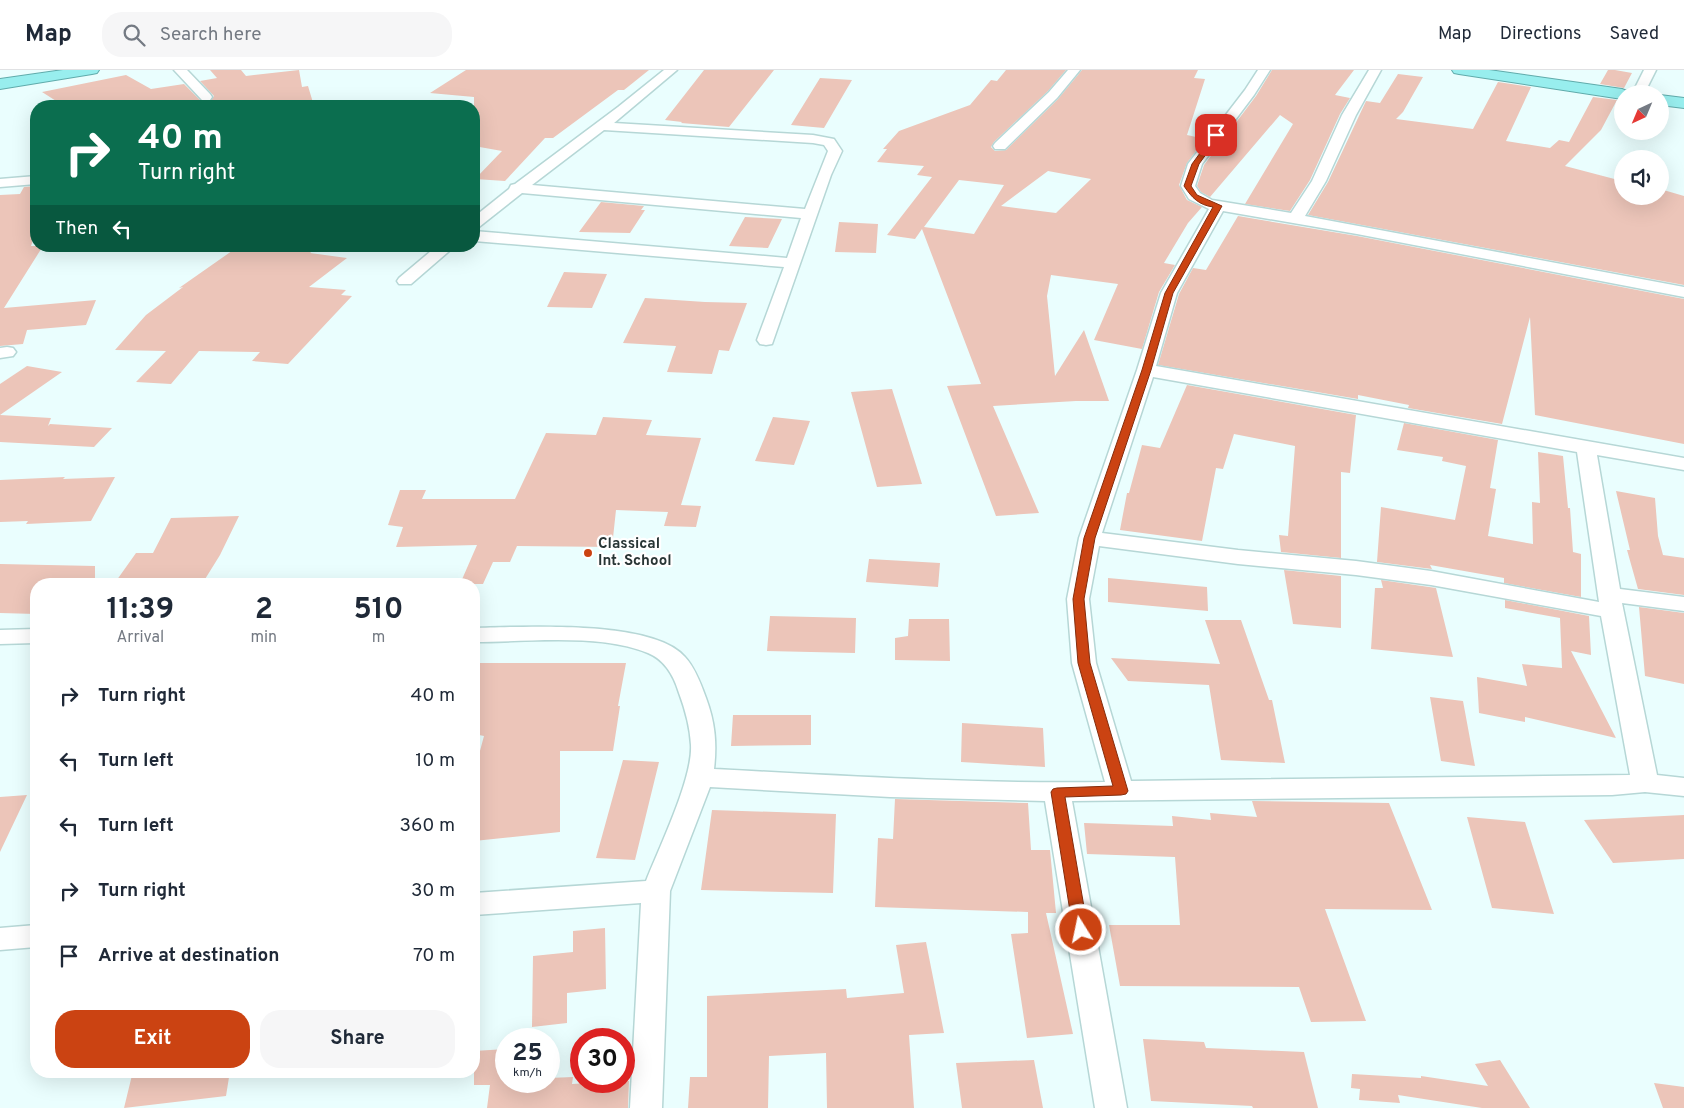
<!DOCTYPE html>
<style>
:root{--surface:#fff;--page:#f6f6f7;--text:#1f2937;--muted:#747a83;--line:#e0e1e3;--accent:#cb4312}
body{margin:0;font-family:Overpass,sans-serif;background:var(--page);color:var(--text);height:100vh;display:flex;flex-direction:column;font-size:19px;white-space:nowrap}
*{box-sizing:border-box;margin:0}
p{font-size:16px;color:var(--muted)}
.icon{flex:none;width:28px;height:28px;fill:none;stroke:currentColor;stroke-width:2;stroke-linecap:round;stroke-linejoin:round}
.map{position:relative;flex:1;overflow:hidden}
.panel{position:absolute;left:30px;top:508px;width:450px;height:500px;display:flex;flex-direction:column;background:var(--surface);border-radius:20px;box-shadow:0 5px 20px #0002}
.panel>*{flex:none}
.hud{position:absolute;left:30px;top:30px;width:450px;height:152px;border-radius:20px;box-shadow:0 5px 20px #0002;background:#0b6e4f;color:#fff;overflow:hidden}
.needle{width:32px;rotate:224deg}
.tools{position:absolute;left:1614px;top:15px;display:grid;gap:10px}
.tools a{display:grid;place-items:center;width:55px;height:55px;border-radius:50%;background:var(--surface);box-shadow:0 5px 20px #0002;font-size:25px}
.speed{position:absolute;left:495px;top:958px;display:flex;gap:10px;font-size:25px;font-weight:700;text-align:center}
.speed>*{display:grid;place-content:center;width:65px;height:65px;border-radius:50%;background:var(--surface);box-shadow:0 5px 20px #0002;line-height:1}
.speed small{font-size:12px;font-weight:400}
.speed .limit{border:8px solid #d22;background:#fff;color:#111}
.pin{position:absolute;display:grid;place-items:center;width:42px;height:42px;color:#fff;margin:-21px;border-radius:10px;box-shadow:0 2px 8px #0006}
.me{position:absolute;width:55px;margin:-28px;rotate:350deg;stroke-linejoin:round;filter:drop-shadow(0 0 4px #0008)}
.turn{display:flex;align-items:center;gap:18px;height:105px;padding:0 25px;font-size:22px}
.turn .icon{width:65px;height:65px;stroke-width:2.5}
.turn b{display:block;font-size:35px;line-height:42px}
.then{display:flex;align-items:center;height:48px;padding:0 25px;background:#0003;gap:10px;font-size:19px}
.eta{display:flex;justify-content:space-evenly;align-items:center;height:85px;text-align:center}
.eta b{font-size:30px;font-weight:700;line-height:35px}
.button{display:flex;gap:10px;margin-top:auto;padding:10px 25px}
.button a{flex:1;height:58px;border-radius:20px;background:var(--accent);color:#fff;font-size:20px;font-weight:700;line-height:58px;text-align:center}
.button a+a{background:var(--page);color:var(--text)}
ul{padding:0;list-style:none}
li{display:flex;align-items:center;gap:15px;height:65px;padding:0 25px}
li div{flex:1}
li b{display:block;font-size:19px}
li em{font-style:normal}
header{display:flex;align-items:center;gap:30px;box-sizing:border-box;height:70px;padding:0 25px;background:var(--surface);border-bottom:1px solid var(--line)}
header strong{font-size:24px}
nav{display:flex;gap:28px;margin-inline-start:auto;font-size:18px}
.search{width:350px;height:45px;background:var(--page);display:flex;align-items:center;gap:12px;box-sizing:border-box;padding:0 18px;border-radius:20px;color:var(--muted);font-size:19px}
.map>svg:first-child{display:block}
.building{fill:#ecc5b9;fill-rule:evenodd}
.lines{fill:none;stroke-linecap:round;stroke-linejoin:round}
.minor-casing{stroke:#b6d7d6;stroke-width:3}
.trunk-casing{stroke:#60abab;stroke-width:2}
.minor{fill:#fff;fill-rule:evenodd}
.trunk{fill:#98eeee;fill-rule:evenodd}
.route{fill:#cb4312;stroke:#842c0c}
.poi-dot{fill:#cb4312;stroke:#fff;stroke-width:2}
.labels{text-anchor:middle;dominant-baseline:central;stroke-width:4.5;stroke-linejoin:round;paint-order:stroke}
.poi-label{font-size:15px;font-weight:bold;fill:#283535;stroke:#fff;text-anchor:start}
</style>
<header>
<strong>Map</strong>
<div class="search"><svg class="icon" aria-label="search" viewBox="0 0 24 24"><circle cx="10" cy="10" r="6"/><path d="M15 15l6 6"/></svg>Search here</div>
<nav><a>Map</a><a>Directions</a><a>Saved</a></nav>
</header>
<div class="map">
<svg width="1684" height="1038" viewBox="0 0 1684 1038">
<rect width="100%" height="100%" fill="#eafefe"/>
<!-- building -->
<path class="building" d="M 210,0 L 241,0 L 246,6 L 299,0 L 302,17 L 308,16 L 314,36 L 64,36 L 42,22 L 126,5 L 151,19 L 184,14 L 201,31 L 210,32 L 214,26 L 200,11 L 217,8 Z
M 466,0 L 649,0 L 624,20 L 618,20 L 553,68 L 545,68 L 505,111 L 475,109 L 502,81 L 474,76 L 474,27 L 430,23 Z
M 704,0 L 774,0 L 729,57 L 681,53 L 682,52 L 665,50 Z
M 1006,0 L 1066,0 L 1048,21 L 994,72 L 991,77 L 995,81 L 1006,80 L 1058,29 L 1082,0 L 1198,0 L 1194,8 L 1205,9 L 1187,65 L 1205,69 L 1187,93 L 1179,115 L 1187,130 L 1202,137 L 1188,153 L 1164,193 L 1175,195 L 1159,222 L 1142,279 L 1094,270 L 1118,214 L 1051,205 L 1047,226 L 1055,306 L 1084,260 L 1109,331 L 1076,331 L 993,336 L 1039,443 L 996,446 L 947,316 L 981,314 L 922,159 L 915,169 L 887,165 L 932,107 L 917,105 L 924,96 L 877,92 L 887,79 L 883,79 L 899,61 L 970,35 L 991,10 L 997,11 ZM 1048,101 L 1091,109 L 1056,143 L 1001,136 ZM 959,110 L 1004,115 L 974,164 L 924,157 Z
M 1272,0 L 1354,0 L 1335,25 L 1350,28 L 1340,44 L 1310,110 L 1290,141 L 1245,134 L 1293,54 L 1280,45 L 1210,127 L 1201,122 L 1197,116 L 1204,95 L 1256,26 Z
M 1608,0 L 1615,0 L 1632,3 L 1624,18 L 1600,14 Z
M 1398,4 L 1423,7 L 1403,42 L 1396,49 L 1473,59 L 1498,12 L 1531,17 L 1506,71 L 1550,78 L 1559,70 L 1569,72 L 1593,27 L 1617,30 L 1601,60 L 1565,96 L 1622,111 L 1622,126 L 1660,126 L 1660,119 L 1684,126 L 1684,215 L 1308,145 L 1328,112 L 1366,31 L 1380,33 Z
M 820,8 L 852,10 L 824,58 L 791,55 Z
M 36,116 L 36,162 L 31,176 L 43,176 L 4,238 L 96,230 L 86,255 L 27,260 L 23,274 L 0,276 L 0,125 L 20,124 L 24,117 Z
M 601,132 L 644,136 L 641,140 L 645,140 L 630,163 L 579,162 Z
M 1238,146 L 1357,166 L 1684,229 L 1684,374 L 1535,345 L 1530,247 L 1502,354 L 1408,338 L 1409,335 L 1358,325 L 1358,329 L 1158,295 L 1179,224 L 1193,198 L 1206,200 Z
M 745,147 L 782,149 L 768,178 L 729,176 Z
M 839,152 L 878,154 L 876,183 L 835,182 Z
M 239,176 L 319,176 L 310,183 L 347,188 L 309,217 L 346,220 L 341,225 L 352,226 L 288,294 L 252,291 L 260,282 L 199,281 L 171,314 L 136,312 L 166,281 L 115,280 L 146,245 L 183,217 L 179,218 Z
M 564,202 L 607,204 L 592,238 L 547,237 Z
M 645,228 L 705,232 L 747,233 L 729,281 L 719,280 L 712,304 L 667,302 L 676,276 L 623,273 Z
M 27,296 L 62,302 L 0,345 L 0,314 Z
M 1187,315 L 1356,345 L 1350,403 L 1341,402 L 1341,488 L 1281,482 L 1279,465 L 1288,466 L 1295,376 L 1234,364 L 1223,399 L 1216,398 L 1202,471 L 1120,460 L 1127,423 L 1129,423 L 1142,375 L 1160,378 Z
M 892,319 L 922,414 L 877,417 L 851,322 Z
M 0,345 L 51,348 L 48,356 L 50,354 L 112,358 L 94,377 L 0,372 Z
M 603,347 L 652,350 L 646,365 L 701,368 L 681,435 L 701,436 L 696,457 L 664,456 L 668,442 L 616,440 L 612,477 L 517,476 L 510,492 L 493,492 L 483,514 L 460,514 L 477,475 L 396,477 L 403,457 L 388,455 L 400,420 L 426,420 L 422,429 L 515,429 L 546,363 L 596,365 Z
M 773,347 L 810,351 L 794,395 L 755,391 Z
M 1404,353 L 1498,370 L 1490,418 L 1496,419 L 1488,466 L 1533,474 L 1532,432 L 1540,433 L 1538,382 L 1563,386 L 1568,438 L 1570,438 L 1573,482 L 1581,484 L 1581,527 L 1504,513 L 1504,508 L 1430,495 L 1432,499 L 1377,492 L 1381,437 L 1455,450 L 1466,396 L 1442,391 L 1443,387 L 1397,380 Z
M 65,407 L 63,409 L 115,407 L 91,451 L 26,454 L 28,451 L 0,452 L 0,410 Z
M 1616,421 L 1655,428 L 1658,466 L 1663,485 L 1684,488 L 1684,525 L 1638,519 L 1627,480 L 1630,480 Z
M 239,446 L 220,485 L 202,514 L 114,514 L 136,483 L 153,483 L 171,448 Z
M 869,489 L 940,493 L 938,517 L 866,512 Z
M 0,494 L 95,496 L 95,514 L 36,514 L 36,544 L 0,543 Z
M 1284,500 L 1341,506 L 1341,558 L 1293,554 Z
M 1108,508 L 1207,517 L 1208,541 L 1108,532 Z
M 1381,510 L 1436,518 L 1453,587 L 1371,579 L 1375,518 L 1383,518 Z
M 1505,530 L 1589,546 L 1591,585 L 1571,581 L 1616,668 L 1525,647 L 1525,652 L 1479,643 L 1477,607 L 1527,616 L 1522,594 L 1562,598 L 1560,548 L 1505,538 Z
M 1639,537 L 1684,543 L 1684,614 L 1645,606 Z
M 770,546 L 856,548 L 855,583 L 767,581 Z
M 909,549 L 949,549 L 950,591 L 895,590 L 895,568 L 908,566 Z
M 1205,550 L 1241,550 L 1269,630 L 1272,630 L 1285,693 L 1221,690 L 1209,615 L 1128,611 L 1111,588 L 1220,594 Z
M 474,593 L 626,593 L 618,636 L 620,636 L 613,681 L 560,681 L 560,762 L 474,771 L 474,703 L 484,666 L 474,664 Z
M 1430,627 L 1463,631 L 1475,696 L 1441,691 Z
M 733,645 L 811,645 L 811,675 L 731,676 Z
M 962,653 L 1043,658 L 1045,697 L 961,692 Z
M 623,690 L 659,692 L 635,790 L 596,788 Z
M 27,725 L 0,782 L 0,727 Z
M 895,729 L 1028,733 L 1031,780 L 1050,780 L 1056,843 L 1046,843 L 1073,964 L 1027,968 L 1011,864 L 1028,863 L 1028,842 L 875,837 L 878,768 L 893,769 Z
M 1252,731 L 1389,733 L 1432,840 L 1325,839 L 1366,951 L 1311,952 L 1299,917 L 1120,916 L 1109,855 L 1180,855 L 1175,787 L 1087,784 L 1084,753 L 1173,756 L 1172,746 L 1211,750 L 1210,743 L 1257,747 Z
M 712,740 L 836,744 L 833,823 L 701,820 Z
M 1684,745 L 1684,789 L 1613,793 L 1584,750 Z
M 1467,747 L 1525,752 L 1554,844 L 1492,838 Z
M 605,858 L 606,919 L 567,923 L 567,953 L 532,957 L 533,886 L 573,882 L 573,861 Z
M 926,872 L 944,963 L 909,965 L 914,1038 L 827,1038 L 826,983 L 769,986 L 768,1038 L 688,1038 L 690,1007 L 707,1007 L 707,926 L 846,919 L 847,928 L 904,923 L 896,875 Z
M 1143,969 L 1204,972 L 1206,978 L 1304,982 L 1318,1038 L 1253,1038 L 1252,1036 L 1151,1031 Z
M 506,979 L 506,1011 L 549,1011 L 549,1008 L 573,1007 L 572,1014 L 629,1011 L 628,1038 L 487,1038 L 490,1015 L 474,1015 L 474,981 Z
M 1034,990 L 1043,1038 L 962,1038 L 956,993 Z
M 1500,990 L 1530,1038 L 1482,1038 L 1398,1025 L 1400,1033 L 1359,1030 L 1360,1019 L 1351,1018 L 1352,1004 L 1421,1008 L 1421,1006 L 1488,1016 L 1475,994 Z
M 133,1001 L 230,1001 L 226,1026 L 124,1038 Z
M 1654,1013 L 1684,1017 L 1684,1038 L 1663,1038 Z"/>
<g class="lines">
<!-- minor casing -->
<g class="minor-casing">
<path id="minor" d="M 174,0 L 187,0 L 210,24 L 212,27 L 210,30 L 202,30 Z
M 664,0 L 677,0 L 614,53 L 813,65 L 834,69 L 842,81 L 831,105 L 772,274 L 766,275 L 760,274 L 757,270 L 784,197 L 474,171 L 474,161 L 787,188 L 801,148 L 522,123 L 479,157 L 474,158 L 474,147 L 509,119 L 511,115 L 515,114 L 618,37 ZM 604,60 L 813,73 L 824,75 L 828,81 L 805,139 L 532,115 Z
M 1068,0 L 1080,0 L 1057,28 L 1005,79 L 995,79 L 993,76 L 995,73 L 1049,22 Z
M 1258,0 L 1270,0 L 1254,25 L 1202,94 L 1195,116 L 1200,123 L 1212,130 L 1291,143 L 1312,111 L 1342,45 L 1369,0 L 1381,0 L 1356,45 L 1326,111 L 1305,146 L 1684,217 L 1684,227 L 1357,164 L 1223,141 L 1177,223 L 1156,296 L 1684,388 L 1684,400 L 1597,385 L 1620,519 L 1684,527 L 1684,541 L 1622,533 L 1657,705 L 1684,708 L 1684,726 L 1645,722 L 1612,725 L 1072,731 L 1127,1038 L 1095,1038 L 1045,731 L 890,727 L 710,717 L 670,821 L 662,1038 L 630,1038 L 641,833 L 474,845 L 474,823 L 646,811 C 659,778 693,708 691,675 C 690,657 685,639 679,623 C 674,606 665,590 648,583 C 599,563 526,572 474,572 L 474,558 C 522,557 653,549 685,587 C 695,598 701,614 706,628 C 715,652 717,673 714,699 C 844,706 975,714 1105,712 L 1072,593 L 1067,529 L 1079,468 L 1137,300 L 1161,223 L 1209,139 L 1189,129 L 1181,116 L 1188,94 L 1245,20 ZM 1153,307 L 1577,382 L 1599,532 L 1431,501 L 1356,491 L 1238,480 L 1102,463 ZM 1099,476 L 1238,494 L 1356,505 L 1431,515 L 1601,546 L 1630,705 L 1131,711 L 1096,593 L 1089,529 Z
M 1644,0 L 1656,0 L 1644,24 L 1632,24 Z
M 36,106 L 36,114 L 0,117 L 0,109 Z
M 437,176 L 455,176 L 411,214 L 399,214 L 397,211 L 399,208 Z
M 7,277 L 13,278 L 16,282 L 13,286 L 0,288 L 0,278 Z
M 36,559 L 36,573 L 0,574 L 0,560 Z
M 36,855 L 36,877 L 0,880 L 0,858 Z"/>
</g>
<!-- trunk casing -->
<g class="trunk-casing">
<path id="trunk" d="M 63,0 L 99,0 L 97,3 L 92,4 L 0,19 L 0,9 Z
M 1452,0 L 1489,0 L 1622,19 L 1627,21 L 1630,24 L 1622,24 L 1622,29 L 1459,4 L 1454,3 Z
M 1660,25 L 1684,28 L 1684,38 L 1660,35 Z"/>
</g>
<!-- minor -->
<use href="#minor" class="minor"/>
<!-- trunk -->
<use href="#trunk" class="trunk"/>
</g>
<!-- route -->
<path class="route" d="M 1214,64 L 1220,65 L 1199,94 L 1191,116 L 1197,125 L 1222,136 L 1173,223 L 1151,300 L 1095,468 L 1084,529 L 1090,593 L 1128,721 L 1126,724 L 1121,725 L 1065,727 L 1088,860 L 1086,864 L 1081,866 L 1076,864 L 1073,860 L 1051,722 L 1053,719 L 1057,718 L 1113,716 L 1078,593 L 1073,529 L 1084,468 L 1142,300 L 1165,223 L 1213,137 C 1199,135 1192,128 1184,116 L 1192,94 Z"/>
<!-- markers -->
<circle class="poi-dot" cx="588" cy="483" r="5"/>
<g class="labels">
<!-- poi labels -->
<g class="poi-label">
<text x="598" y="474">Classical<tspan x="598" dy="17">Int. School</tspan></text>
</g>
</g>
</svg>
<div class="tools">
<a><svg class="needle" viewBox="-14 -14 28 28"><path d="M0-13l5 13h-10z" fill="#e53935"/><path d="M0 13l5-13h-10z" fill="#747a83"/></svg></a>
<a><svg class="icon" aria-label="sound" viewBox="0 0 24 24"><path d="M4 9h4l5-4v14l-5-4H4zM17 9q2 3 0 6"/></svg></a>
</div>
<div class="speed"><div>25<small>km/h</small></div><div class="limit">30</div></div>
<div class="pin" style="left:1216px;top:65px;background:#d93025"><svg class="icon" aria-label="arrive" viewBox="0 0 24 24"><path d="M6 21V4h12l-3 4 3 4H6"/></svg></div>
<svg class="me" style="left:1081px;top:860px" viewBox="-20 -20 40 40"><circle r="17" fill="#cb4312" stroke="#fff" stroke-width="3"/><path d="M0-11L8 9 0 5-8 9z" fill="#fff"/></svg>
<div class="hud">
<div class="turn"><svg class="icon" aria-label="right" viewBox="0 0 24 24"><path d="M7 20v-9h11M14 6l5 5-5 5"/></svg><div><b>40 m</b>Turn right</div></div>
<div class="then">Then<svg class="icon" aria-label="left" viewBox="0 0 24 24"><path d="M17 20v-9H6M10 6l-5 5 5 5"/></svg></div>
</div>
<section class="panel">
<div class="eta">
<div><b>11:39</b><p>Arrival</p></div>
<div><b>2</b><p>min</p></div>
<div><b>510</b><p>m</p></div>
</div>
<ul>
<li><svg class="icon" aria-label="right" viewBox="0 0 24 24"><path d="M7 20v-9h11M14 6l5 5-5 5"/></svg><div><b>Turn right</b></div><em>40 m</em></li>
<li><svg class="icon" aria-label="left" viewBox="0 0 24 24"><path d="M17 20v-9H6M10 6l-5 5 5 5"/></svg><div><b>Turn left</b></div><em>10 m</em></li>
<li><svg class="icon" aria-label="left" viewBox="0 0 24 24"><path d="M17 20v-9H6M10 6l-5 5 5 5"/></svg><div><b>Turn left</b></div><em>360 m</em></li>
<li><svg class="icon" aria-label="right" viewBox="0 0 24 24"><path d="M7 20v-9h11M14 6l5 5-5 5"/></svg><div><b>Turn right</b></div><em>30 m</em></li>
<li><svg class="icon" aria-label="arrive" viewBox="0 0 24 24"><path d="M6 21V4h12l-3 4 3 4H6"/></svg><div><b>Arrive at destination</b></div><em>70 m</em></li>
</ul>
<div class="button"><a>Exit</a><a>Share</a></div>
</section>
</div>
